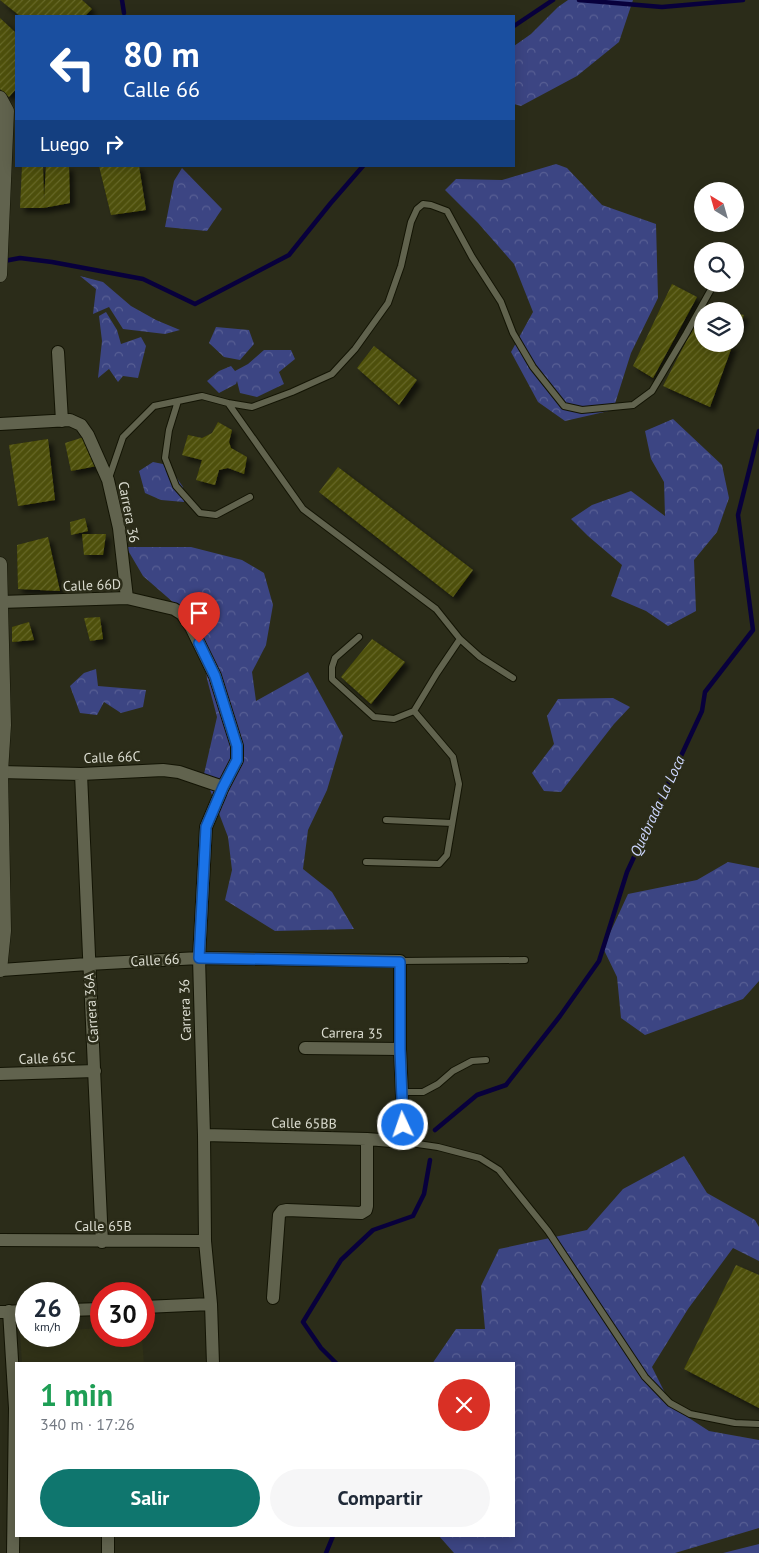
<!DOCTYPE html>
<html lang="es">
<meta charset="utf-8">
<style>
:root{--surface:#fff;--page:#f6f6f7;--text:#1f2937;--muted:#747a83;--accent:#0f766e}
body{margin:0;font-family:"PT Sans",sans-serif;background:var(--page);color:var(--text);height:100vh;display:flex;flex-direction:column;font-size:19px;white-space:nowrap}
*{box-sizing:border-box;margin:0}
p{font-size:16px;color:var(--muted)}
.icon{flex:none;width:28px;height:28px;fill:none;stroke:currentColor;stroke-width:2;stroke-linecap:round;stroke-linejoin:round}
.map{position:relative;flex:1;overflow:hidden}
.side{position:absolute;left:15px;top:1362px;width:500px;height:175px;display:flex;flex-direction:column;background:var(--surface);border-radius:0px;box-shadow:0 2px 12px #0003}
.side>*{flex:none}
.banner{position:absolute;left:15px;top:15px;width:500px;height:152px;border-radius:0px;box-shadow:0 2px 12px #0003;background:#1a4fa0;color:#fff;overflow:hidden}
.needle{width:32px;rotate:323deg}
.controls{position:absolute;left:694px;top:182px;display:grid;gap:10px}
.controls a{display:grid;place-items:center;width:50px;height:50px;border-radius:50%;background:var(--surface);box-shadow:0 2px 12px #0003;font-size:25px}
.speed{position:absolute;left:15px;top:1282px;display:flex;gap:10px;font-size:25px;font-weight:700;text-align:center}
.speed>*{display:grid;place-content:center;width:65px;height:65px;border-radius:50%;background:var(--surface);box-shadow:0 2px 12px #0003;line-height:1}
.speed small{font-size:12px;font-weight:400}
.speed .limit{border:8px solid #d22;background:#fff;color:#111}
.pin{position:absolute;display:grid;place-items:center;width:42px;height:42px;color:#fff;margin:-51px -21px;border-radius:50% 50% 50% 0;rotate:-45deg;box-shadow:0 0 5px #0007}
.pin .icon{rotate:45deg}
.me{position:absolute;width:55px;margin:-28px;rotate:357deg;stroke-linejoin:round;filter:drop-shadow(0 0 4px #0008)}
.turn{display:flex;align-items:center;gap:18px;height:105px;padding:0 25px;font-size:22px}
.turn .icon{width:65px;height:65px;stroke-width:2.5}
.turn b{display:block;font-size:35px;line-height:42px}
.then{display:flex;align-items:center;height:48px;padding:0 25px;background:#0003;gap:10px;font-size:19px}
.round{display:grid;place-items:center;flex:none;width:52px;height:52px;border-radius:26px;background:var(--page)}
.overview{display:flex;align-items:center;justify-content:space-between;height:85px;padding:0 25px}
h1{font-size:30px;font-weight:700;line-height:38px;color:#1e9e55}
.primary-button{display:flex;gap:10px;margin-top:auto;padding:10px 25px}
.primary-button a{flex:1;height:58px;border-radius:30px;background:var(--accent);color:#fff;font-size:20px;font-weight:700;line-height:58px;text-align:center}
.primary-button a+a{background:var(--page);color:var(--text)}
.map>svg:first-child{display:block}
.built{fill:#313218}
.forest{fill:url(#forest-crowns)}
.garden{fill:#3c4583}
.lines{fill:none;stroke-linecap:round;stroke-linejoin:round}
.stream{stroke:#08003c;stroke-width:4.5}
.building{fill:url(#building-hatch);filter:url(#shadow)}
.service-casing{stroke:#131404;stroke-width:8}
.minor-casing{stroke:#131404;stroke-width:14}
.tertiary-casing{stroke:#131404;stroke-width:15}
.service{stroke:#61634e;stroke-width:6}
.minor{stroke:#61634e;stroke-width:12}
.tertiary{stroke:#61634e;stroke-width:14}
.route-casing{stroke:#114b97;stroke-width:12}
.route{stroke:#1a73e8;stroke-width:9}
.labels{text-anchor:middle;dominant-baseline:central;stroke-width:5;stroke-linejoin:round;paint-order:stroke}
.street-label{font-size:14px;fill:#ddded2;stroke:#2b2c19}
.water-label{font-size:15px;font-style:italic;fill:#cdd7fe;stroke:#2b2c19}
</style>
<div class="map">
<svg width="759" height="1553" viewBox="0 0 759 1553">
<defs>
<pattern id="forest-crowns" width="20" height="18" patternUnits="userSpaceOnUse" patternTransform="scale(1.25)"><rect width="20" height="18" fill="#3c4583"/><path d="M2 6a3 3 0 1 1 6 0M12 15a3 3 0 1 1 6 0" fill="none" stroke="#585f94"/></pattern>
<pattern id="building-hatch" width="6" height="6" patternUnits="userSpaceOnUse" patternTransform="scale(1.25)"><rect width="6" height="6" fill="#4d4f08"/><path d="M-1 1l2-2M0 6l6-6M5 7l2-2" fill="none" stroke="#66682b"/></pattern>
<filter id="shadow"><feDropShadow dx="4.5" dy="4.5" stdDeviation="2.5" flood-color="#0009"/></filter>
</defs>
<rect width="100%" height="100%" fill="#2b2c19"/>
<!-- built -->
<path class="built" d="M 101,1328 L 101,1336 L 142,1336 L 144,1364 L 22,1364 L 20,1332 L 26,1331 L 26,1336 L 69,1336 L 69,1330 Z"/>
<!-- forest -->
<path class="forest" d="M 568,0 L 633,0 L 619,42 L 577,76 L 521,106 L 514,104 L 514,46 L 531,34 L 558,7 Z
M 556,164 L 567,168 L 602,205 L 656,224 L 658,298 L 631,353 L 613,410 L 565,421 L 538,402 L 511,352 L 533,312 L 514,264 L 478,223 L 445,190 L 456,179 L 502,180 Z
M 182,168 L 222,209 L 207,231 L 165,227 L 174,181 Z
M 80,276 L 103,282 L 131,306 L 156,320 L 180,330 L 165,334 L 123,329 L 109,307 L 93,314 L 96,289 Z
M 106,312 L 117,330 L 121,344 L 141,337 L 146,346 L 138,378 L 123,376 L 118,382 L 109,369 L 98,378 L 102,341 L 99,316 Z
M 216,327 L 249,330 L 254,344 L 240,360 L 224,357 L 209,343 Z
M 264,350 L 291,350 L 295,359 L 279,372 L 284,384 L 257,397 L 240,393 L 237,381 L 236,384 L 219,393 L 207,381 L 219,371 L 231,366 L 235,371 L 248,364 Z
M 673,419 L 722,465 L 729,498 L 717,532 L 694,560 L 696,611 L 668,626 L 646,611 L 611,596 L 622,565 L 588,536 L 571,519 L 592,505 L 631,491 L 665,516 L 664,482 L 651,459 L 645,431 Z
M 153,462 L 168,465 L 183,487 L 184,502 L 161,500 L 145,493 L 139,471 Z
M 126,547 L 191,547 L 242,560 L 264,573 L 273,605 L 266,645 L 252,672 L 256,701 L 308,672 L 343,736 L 327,790 L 308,830 L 303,869 L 332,892 L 354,929 L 275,931 L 225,900 L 232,870 L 228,837 L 204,774 L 217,717 L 207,679 L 202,637 L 174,603 L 143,576 Z
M 96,669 L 98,686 L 146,690 L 143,707 L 121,713 L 104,702 L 97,715 L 80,713 L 70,686 L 84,673 Z
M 613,698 L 630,707 L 614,724 L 561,792 L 544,791 L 532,773 L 554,744 L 547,716 L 558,699 Z
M 728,862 L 759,868 L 759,981 L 743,999 L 645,1035 L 621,1018 L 617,977 L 603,948 L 628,894 L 697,880 Z
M 684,1156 L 707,1193 L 755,1220 L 759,1227 L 759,1261 L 733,1248 L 688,1309 L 652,1367 L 672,1407 L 709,1431 L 759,1440 L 759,1528 L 675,1553 L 454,1553 L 439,1536 L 514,1536 L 514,1364 L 432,1364 L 456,1329 L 485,1329 L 481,1286 L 499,1249 L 587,1230 L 623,1189 Z"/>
<!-- garden -->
<path class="garden" d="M 759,1544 L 759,1553 L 723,1553 Z"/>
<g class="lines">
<!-- stream -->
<path class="stream" d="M 122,0 L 124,13
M 579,0 L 662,7 L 743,0
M 514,26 L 553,0
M 4,261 L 20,258 L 52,262 L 143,279 L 195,304 L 289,255 L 330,204 L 363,166
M 435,1130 L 477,1095 L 506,1085 L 560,1016 L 599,961 L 627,872 L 702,711 L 705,692 L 753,630 L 738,515 L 759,431
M 337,1364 L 321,1348 L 303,1322 L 341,1260 L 373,1230 L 413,1216 L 424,1194 L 430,1160
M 326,1553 L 333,1536"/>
</g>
<!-- building -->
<path class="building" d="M 0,0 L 82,0 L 92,9 L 85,16 L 20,16 Z
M 0,18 L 16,33 L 16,89 L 9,97 L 0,89 Z
M 22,166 L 43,166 L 44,200 L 46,166 L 69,166 L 70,203 L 43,208 L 20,208 Z
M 99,166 L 139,166 L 146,210 L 111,215 Z
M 672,284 L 697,297 L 653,378 L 633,366 Z
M 706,305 L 728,311 L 703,311 Z
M 702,311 L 702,344 L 733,344 L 710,407 L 663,386 Z
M 735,313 L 744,315 L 735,339 Z
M 374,346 L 417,380 L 399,405 L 357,368 Z
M 218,422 L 232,430 L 229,442 L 231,448 L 247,457 L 244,474 L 228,468 L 219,470 L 215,485 L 196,480 L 202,460 L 182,455 L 188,435 L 202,438 L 212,433 Z
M 84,437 L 97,466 L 71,471 L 65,443 Z
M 48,439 L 55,500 L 18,506 L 9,445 Z
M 338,467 L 473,570 L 453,597 L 319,492 Z
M 85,518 L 88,531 L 71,535 L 70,522 Z
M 82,534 L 106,534 L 103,555 L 84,555 Z
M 48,537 L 60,591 L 18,589 L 17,545 Z
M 100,617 L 103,639 L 90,641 L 84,618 Z
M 29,622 L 34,640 L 12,642 L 12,627 Z
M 372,639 L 405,662 L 371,704 L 341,677 Z
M 736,1265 L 759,1275 L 759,1408 L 684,1369 Z"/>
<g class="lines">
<!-- service casing -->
<g class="service-casing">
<path id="service" d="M 178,401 L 169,430 L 165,458 L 176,486 L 200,513 L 216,515 L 250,497
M 228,403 L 252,407 L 292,392 L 332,374 L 355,349 L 388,303 L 401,266 L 411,222 L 417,209 L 423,204 L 431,205 L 447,211 L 472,257 L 501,302 L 513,333 L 533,367 L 564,406 L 582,410 L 633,405 L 652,391 L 686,334 L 714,284
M 109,478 L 123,437 L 154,406 L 202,396 L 228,403 L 303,509 L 436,609 L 460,639 L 480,657 L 513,678
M 359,637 L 335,658 L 332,667 L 332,679 L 374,717 L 394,719 L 414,711
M 386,820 L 452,823
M 366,862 L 439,864 L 447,855 L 459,784 L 453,757 L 414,711 L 437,673 L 460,639
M 400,961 L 525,960
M 402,1092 L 423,1092 L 438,1084 L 453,1071 L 472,1061 L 486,1060
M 404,1142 L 438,1147 L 480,1158 L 499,1170 L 548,1231 L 645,1377 L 670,1403 L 690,1414 L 735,1423 L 759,1424"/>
</g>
<!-- minor casing -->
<g class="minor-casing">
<path id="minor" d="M 58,352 L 62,421
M 0,424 L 70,420 L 81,425 L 88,435 L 108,480 L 119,528 L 127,598
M 0,602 L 127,598 L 174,609 L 182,614 L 191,627 L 215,676 L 237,746 L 237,760 L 223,787 L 206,827 L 199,958 L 204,1135 L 205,1241 L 211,1304 L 213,1364
M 0,772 L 81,774 L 163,770 L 179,772 L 223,787
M 81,774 C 87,930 95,1086 102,1242
M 1,970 L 88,964 L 199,958 L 400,961 L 400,1049 L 404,1142 L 367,1139 L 204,1135
M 305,1048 L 400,1049
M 0,1074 L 95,1071
M 0,1240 L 205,1241
M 273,1298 L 279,1215 L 282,1211 L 287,1210 L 361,1213 L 366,1210 L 367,1206 L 367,1139
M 144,1307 L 211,1304
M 69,1310 L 101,1309
M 9,1311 L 15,1408 L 13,1553
M 0,1312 L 26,1311
M 108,1553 L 108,1536"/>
</g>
<!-- tertiary casing -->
<g class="tertiary-casing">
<path id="tertiary" d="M 0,98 L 7,111 L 0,275
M 0,564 L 4,725 L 1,772 L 4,931 L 0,970"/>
</g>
<!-- service -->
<use href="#service" class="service"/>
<!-- minor -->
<use href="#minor" class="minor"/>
<!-- tertiary -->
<use href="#tertiary" class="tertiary"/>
</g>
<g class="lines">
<!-- route casing -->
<g class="route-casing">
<path id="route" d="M 199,643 L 215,676 L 237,746 L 237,760 L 223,787 L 206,827 L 199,958 L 400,962 L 400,1049 L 403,1125"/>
</g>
<!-- route -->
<use href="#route" class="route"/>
</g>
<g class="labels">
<!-- street labels -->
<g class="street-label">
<text transform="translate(129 512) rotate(79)">Carrera 36</text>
<text transform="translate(92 585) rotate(-2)">Calle 66D</text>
<text transform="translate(112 757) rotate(-2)">Calle 66C</text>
<text transform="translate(155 960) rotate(-3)">Calle 66</text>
<text transform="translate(91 1008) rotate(-94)">Carrera 36A</text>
<text transform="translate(185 1010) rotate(-92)">Carrera 36</text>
<text transform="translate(352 1033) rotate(1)">Carrera 35</text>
<text transform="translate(47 1058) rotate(-2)">Calle 65C</text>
<text transform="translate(304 1123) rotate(1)">Calle 65BB</text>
<text x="103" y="1226">Calle 65B</text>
</g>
<!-- water labels -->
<g class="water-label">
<text transform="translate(657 806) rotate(-65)">Quebrada La Loca</text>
</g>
</g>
</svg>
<div class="controls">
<a><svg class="needle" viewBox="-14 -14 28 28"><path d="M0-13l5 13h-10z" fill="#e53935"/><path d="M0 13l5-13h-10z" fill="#747a83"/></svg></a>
<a><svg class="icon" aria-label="search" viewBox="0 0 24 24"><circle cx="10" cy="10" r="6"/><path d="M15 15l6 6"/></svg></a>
<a><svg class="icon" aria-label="layers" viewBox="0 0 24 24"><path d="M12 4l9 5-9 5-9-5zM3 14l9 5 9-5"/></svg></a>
</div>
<div class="speed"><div>26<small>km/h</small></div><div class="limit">30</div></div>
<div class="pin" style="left:199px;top:643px;background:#d93025"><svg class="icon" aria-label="arrive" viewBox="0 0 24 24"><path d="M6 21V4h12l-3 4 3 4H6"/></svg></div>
<svg class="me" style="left:403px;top:1125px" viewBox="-20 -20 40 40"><circle r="17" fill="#1a73e8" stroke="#fff" stroke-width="3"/><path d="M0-11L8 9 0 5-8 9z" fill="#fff"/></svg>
<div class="banner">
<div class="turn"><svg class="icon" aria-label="left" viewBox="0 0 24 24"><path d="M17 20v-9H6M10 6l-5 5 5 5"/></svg><div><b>80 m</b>Calle 66</div></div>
<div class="then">Luego<svg class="icon" aria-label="right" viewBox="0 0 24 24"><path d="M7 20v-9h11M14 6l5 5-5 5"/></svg></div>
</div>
<section class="side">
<div class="overview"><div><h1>1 min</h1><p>340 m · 17:26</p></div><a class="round" style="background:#d93025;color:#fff"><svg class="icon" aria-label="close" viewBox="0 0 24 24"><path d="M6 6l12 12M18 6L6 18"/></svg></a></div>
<div class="primary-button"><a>Salir</a><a>Compartir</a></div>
</section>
</div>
